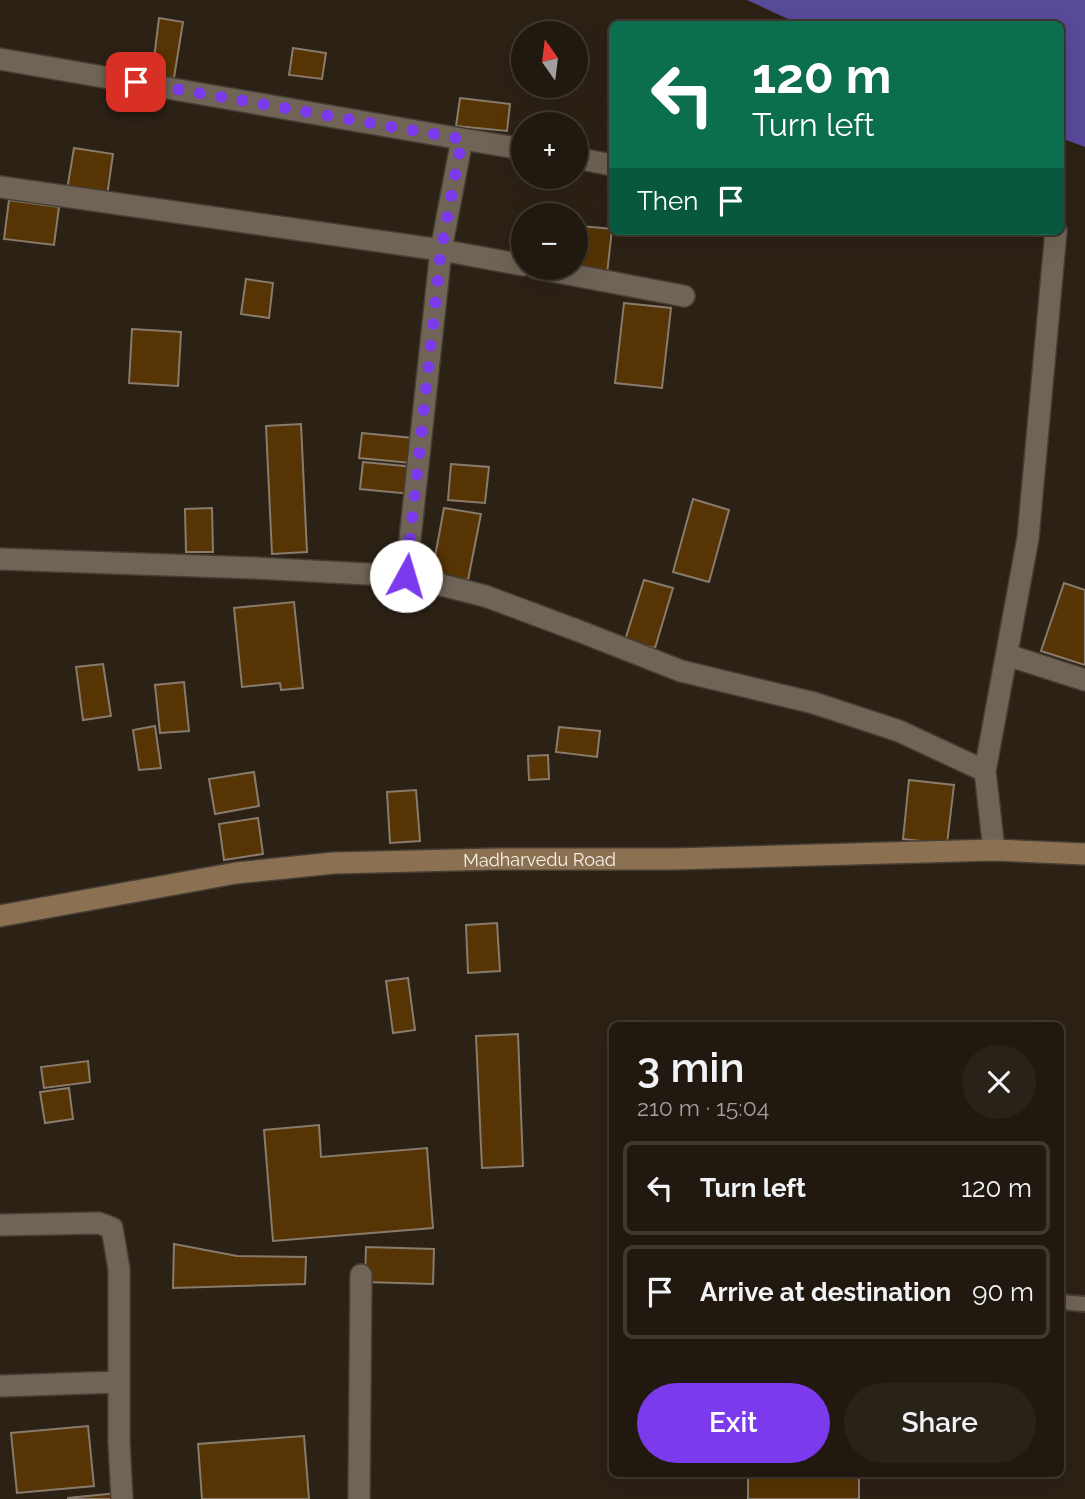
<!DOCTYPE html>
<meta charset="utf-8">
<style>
:root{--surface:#211910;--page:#292219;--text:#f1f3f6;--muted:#a2a09f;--line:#3e3830;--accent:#7c3aed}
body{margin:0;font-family:Raleway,sans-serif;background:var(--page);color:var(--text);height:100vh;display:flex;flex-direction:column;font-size:26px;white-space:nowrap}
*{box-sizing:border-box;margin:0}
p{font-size:23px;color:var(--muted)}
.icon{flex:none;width:38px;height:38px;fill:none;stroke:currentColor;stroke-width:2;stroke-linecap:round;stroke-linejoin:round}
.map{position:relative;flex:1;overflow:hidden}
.side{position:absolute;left:609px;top:1022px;width:455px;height:455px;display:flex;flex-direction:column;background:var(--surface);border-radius:10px;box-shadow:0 7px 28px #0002,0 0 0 2px var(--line)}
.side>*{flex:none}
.guide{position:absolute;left:609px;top:21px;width:455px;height:214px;border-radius:10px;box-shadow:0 7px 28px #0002,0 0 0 2px var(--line);background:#0b6e4f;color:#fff;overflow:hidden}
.needle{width:46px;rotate:346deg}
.controls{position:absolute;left:511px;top:21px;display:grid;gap:14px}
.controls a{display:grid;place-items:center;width:77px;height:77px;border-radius:50%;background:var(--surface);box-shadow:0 7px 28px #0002,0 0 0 2px var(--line);font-size:35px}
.pin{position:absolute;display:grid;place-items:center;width:60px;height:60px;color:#fff;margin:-30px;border-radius:14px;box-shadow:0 4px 10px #0006}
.me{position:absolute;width:77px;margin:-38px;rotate:6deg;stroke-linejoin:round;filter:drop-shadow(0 0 5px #0008)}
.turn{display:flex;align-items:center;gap:24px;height:147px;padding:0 28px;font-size:32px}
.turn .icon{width:91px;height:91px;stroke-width:2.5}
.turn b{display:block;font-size:49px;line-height:60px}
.then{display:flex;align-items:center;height:66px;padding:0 28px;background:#0003;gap:14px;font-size:26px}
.round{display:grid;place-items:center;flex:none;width:74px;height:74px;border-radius:37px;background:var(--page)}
.summary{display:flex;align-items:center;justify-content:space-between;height:119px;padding:0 28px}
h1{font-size:42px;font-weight:600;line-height:52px}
.primary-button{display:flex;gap:14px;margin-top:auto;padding:14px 28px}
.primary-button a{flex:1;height:80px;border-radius:42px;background:var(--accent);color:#fff;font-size:28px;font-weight:600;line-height:80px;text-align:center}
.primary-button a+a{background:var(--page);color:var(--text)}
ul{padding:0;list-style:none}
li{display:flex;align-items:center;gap:21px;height:94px;margin:0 14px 10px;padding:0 14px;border:4px solid var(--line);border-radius:10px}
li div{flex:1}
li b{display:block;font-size:26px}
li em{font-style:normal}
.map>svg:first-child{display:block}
.water{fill:#594a9a}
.building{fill:#563403;stroke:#887b6d;stroke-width:2}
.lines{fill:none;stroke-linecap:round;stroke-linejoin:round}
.lane-casing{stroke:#463d34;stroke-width:18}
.street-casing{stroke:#463d34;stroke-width:24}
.secondary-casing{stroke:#463d34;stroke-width:24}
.lane{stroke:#706456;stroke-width:14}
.street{stroke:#706456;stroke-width:21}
.secondary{stroke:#8b7152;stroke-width:21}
.route{stroke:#7c3aed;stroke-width:12;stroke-dasharray:0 21.6}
.labels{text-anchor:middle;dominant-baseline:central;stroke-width:6;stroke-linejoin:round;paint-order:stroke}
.street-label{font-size:18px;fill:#f6efe7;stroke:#2c2115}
</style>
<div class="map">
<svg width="1085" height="1499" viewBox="0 0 1085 1499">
<rect width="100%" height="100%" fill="#2c2115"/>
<!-- water -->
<path class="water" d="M 747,0 L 1085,0 L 1085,147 L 1061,138 L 1060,24 L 799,24 Z"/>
<!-- building -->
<path class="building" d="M 159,18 L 183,22 L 174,78 L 152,75 Z
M 293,48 L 326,53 L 322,79 L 289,75 Z
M 460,98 L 510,104 L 507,131 L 456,126 Z
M 74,148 L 113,154 L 107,196 L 67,190 Z
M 9,200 L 59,207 L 54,245 L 4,239 Z
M 581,226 L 612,229 L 607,274 L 575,270 Z
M 246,279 L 273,283 L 269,318 L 241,314 Z
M 624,303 L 671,308 L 662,388 L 615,383 Z
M 132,329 L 181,332 L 178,386 L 129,383 Z
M 301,424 L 307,552 L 272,554 L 266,426 Z
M 362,433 L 413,438 L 411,463 L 359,458 Z
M 363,462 L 414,467 L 411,494 L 360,489 Z
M 451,464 L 489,467 L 485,503 L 448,500 Z
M 693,499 L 729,510 L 709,582 L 673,572 Z
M 212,508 L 213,552 L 186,552 L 185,509 Z
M 444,508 L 481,514 L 468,580 L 432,573 Z
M 644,580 L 673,588 L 655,648 L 625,640 Z
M 1064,583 L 1085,590 L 1085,665 L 1041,651 Z
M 294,602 L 303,688 L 281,690 L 280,683 L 242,687 L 234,608 Z
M 103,664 L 111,716 L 83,720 L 76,667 Z
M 184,682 L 189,731 L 160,733 L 155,685 Z
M 155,726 L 161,768 L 139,770 L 133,730 Z
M 559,727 L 600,731 L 597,757 L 556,752 Z
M 548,755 L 549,779 L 529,780 L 528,756 Z
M 254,772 L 259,806 L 215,814 L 209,779 Z
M 909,780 L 954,785 L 947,844 L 903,839 Z
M 416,790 L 420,841 L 390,843 L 387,792 Z
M 258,818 L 263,854 L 224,860 L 219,824 Z
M 497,923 L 500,971 L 468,973 L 466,925 Z
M 408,978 L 415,1030 L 393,1033 L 386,981 Z
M 518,1034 L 523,1166 L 482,1168 L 476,1036 Z
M 88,1061 L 90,1082 L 44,1088 L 41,1067 Z
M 69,1088 L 73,1119 L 45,1123 L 40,1092 Z
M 319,1125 L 321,1157 L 427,1148 L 433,1228 L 273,1241 L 264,1130 Z
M 174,1244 L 237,1256 L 306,1257 L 305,1284 L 173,1288 Z
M 366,1247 L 434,1249 L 433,1284 L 365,1282 Z
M 88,1426 L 94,1486 L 17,1493 L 11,1433 Z
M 304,1436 L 309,1499 L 202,1499 L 198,1444 Z
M 748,1474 L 859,1474 L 859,1499 L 748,1499 Z
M 117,1493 L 118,1499 L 68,1499 L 68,1498 Z"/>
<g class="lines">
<!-- lane casing -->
<g class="lane-casing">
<path id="lane" d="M 1060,1302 L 1085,1304"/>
</g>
<!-- street casing -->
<g class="street-casing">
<path id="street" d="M 0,59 L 462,139
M 576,158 L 612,165
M 0,187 L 441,250 L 523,265
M 536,268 L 684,296
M 0,559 L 254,568 L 406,576 L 485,596 L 579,631 L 681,671 L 814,703 L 899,731 L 985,771 L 994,850
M 406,576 L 441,250 L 462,139 L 523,149
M 1007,655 L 1085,680
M 985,771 L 1028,538 L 1056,231
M 0,1225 L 99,1223 L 112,1228 L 119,1269 L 119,1442 L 122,1499
M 0,1386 L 119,1382
M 359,1499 L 361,1275"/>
</g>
<!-- secondary casing -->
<g class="secondary-casing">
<g id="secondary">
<path id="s1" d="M 0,916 L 236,873 L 334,863 L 497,859 L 673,859 L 994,850 L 1085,854"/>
</g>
</g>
<!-- lane -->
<use href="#lane" class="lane"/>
<!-- street -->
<use href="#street" class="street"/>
<!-- secondary -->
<use href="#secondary" class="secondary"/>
</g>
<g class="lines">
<!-- route -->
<path class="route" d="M 136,82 L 462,139 L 441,250 L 406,576"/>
</g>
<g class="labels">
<!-- street labels -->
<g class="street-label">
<text stroke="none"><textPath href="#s1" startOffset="544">Madharvedu Road</textPath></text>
</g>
</g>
</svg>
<div class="controls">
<a><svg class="needle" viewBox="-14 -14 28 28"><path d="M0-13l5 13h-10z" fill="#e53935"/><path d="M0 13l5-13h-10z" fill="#a2a09f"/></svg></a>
<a>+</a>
<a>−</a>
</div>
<div class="pin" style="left:136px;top:82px;background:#d93025"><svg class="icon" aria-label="arrive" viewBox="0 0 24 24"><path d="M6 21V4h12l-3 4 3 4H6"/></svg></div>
<svg class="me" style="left:406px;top:576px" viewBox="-20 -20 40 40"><circle r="19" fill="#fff"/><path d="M0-13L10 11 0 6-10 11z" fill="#7c3aed"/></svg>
<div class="guide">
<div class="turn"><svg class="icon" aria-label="left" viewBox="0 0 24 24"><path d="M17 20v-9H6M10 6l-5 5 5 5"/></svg><div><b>120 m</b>Turn left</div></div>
<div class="then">Then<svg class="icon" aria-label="arrive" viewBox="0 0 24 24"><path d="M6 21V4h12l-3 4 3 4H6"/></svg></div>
</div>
<section class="side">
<div class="summary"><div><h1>3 min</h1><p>210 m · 15:04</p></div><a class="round"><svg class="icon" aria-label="close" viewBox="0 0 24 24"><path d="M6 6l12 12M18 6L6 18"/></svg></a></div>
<ul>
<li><svg class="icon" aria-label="left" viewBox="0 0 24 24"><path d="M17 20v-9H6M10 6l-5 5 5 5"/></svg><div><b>Turn left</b></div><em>120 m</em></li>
<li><svg class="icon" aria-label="arrive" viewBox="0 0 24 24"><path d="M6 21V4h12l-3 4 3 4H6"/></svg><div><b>Arrive at destination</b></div><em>90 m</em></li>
</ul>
<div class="primary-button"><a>Exit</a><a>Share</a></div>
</section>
</div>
